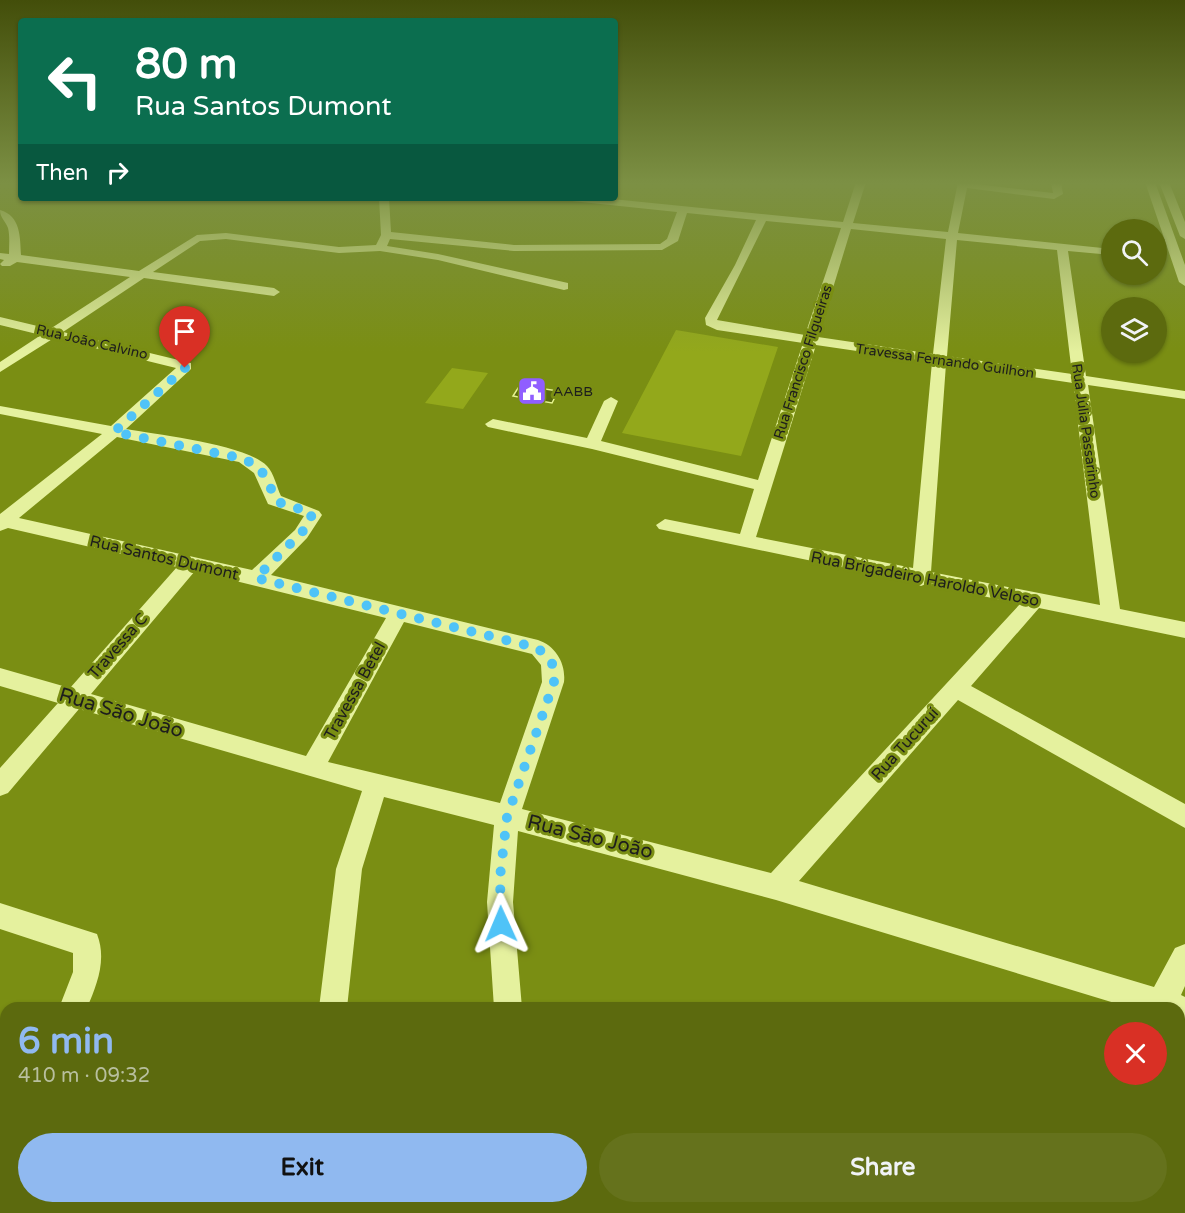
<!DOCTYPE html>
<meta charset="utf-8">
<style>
:root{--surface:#5c6a0e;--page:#65721c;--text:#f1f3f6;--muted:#b8bf9e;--accent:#90b9f0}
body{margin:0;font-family:"Varela Round",sans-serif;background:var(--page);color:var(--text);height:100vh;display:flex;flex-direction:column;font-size:22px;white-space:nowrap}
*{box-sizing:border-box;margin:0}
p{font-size:20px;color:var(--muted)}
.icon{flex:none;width:33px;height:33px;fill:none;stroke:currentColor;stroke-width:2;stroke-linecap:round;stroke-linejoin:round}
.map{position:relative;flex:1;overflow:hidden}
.sheet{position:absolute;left:0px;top:1002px;width:1185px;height:212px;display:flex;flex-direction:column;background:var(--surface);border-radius:18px 18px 0 0;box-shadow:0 2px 4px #0004}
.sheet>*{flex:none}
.banner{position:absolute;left:18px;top:18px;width:600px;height:183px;border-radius:6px;box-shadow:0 2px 4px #0004;background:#0b6e4f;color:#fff;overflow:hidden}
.controls{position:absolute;left:1101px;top:219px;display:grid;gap:12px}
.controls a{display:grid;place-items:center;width:66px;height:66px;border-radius:50%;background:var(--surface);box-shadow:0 2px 4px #0004;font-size:30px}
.pin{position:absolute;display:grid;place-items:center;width:51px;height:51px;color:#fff;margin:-62px -26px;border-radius:50% 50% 50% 0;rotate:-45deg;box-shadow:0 0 6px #0007}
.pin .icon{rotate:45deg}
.me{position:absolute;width:66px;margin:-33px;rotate:359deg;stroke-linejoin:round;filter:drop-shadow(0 0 4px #0008)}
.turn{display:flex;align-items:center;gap:21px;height:126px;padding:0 18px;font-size:27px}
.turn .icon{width:78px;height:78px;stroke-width:2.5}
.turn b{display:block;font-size:42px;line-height:51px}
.then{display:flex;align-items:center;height:57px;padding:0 18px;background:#0003;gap:12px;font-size:22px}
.round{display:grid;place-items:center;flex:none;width:63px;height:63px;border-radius:32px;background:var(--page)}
.headline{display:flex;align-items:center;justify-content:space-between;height:102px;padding:0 18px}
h1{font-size:36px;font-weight:700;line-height:45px;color:var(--accent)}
.action{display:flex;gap:12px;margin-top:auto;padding:12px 18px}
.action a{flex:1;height:69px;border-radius:36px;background:var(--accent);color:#111;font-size:24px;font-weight:700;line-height:69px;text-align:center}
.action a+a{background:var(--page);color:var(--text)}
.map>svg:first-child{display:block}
.green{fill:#93a81b}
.water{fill:#5a6b0c;stroke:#e6f490;stroke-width:1.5}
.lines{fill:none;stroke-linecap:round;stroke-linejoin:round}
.minor{fill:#e5f19e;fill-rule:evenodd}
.route{stroke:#4fc3f7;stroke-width:10;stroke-dasharray:0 18}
.labels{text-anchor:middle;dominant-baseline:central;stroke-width:6;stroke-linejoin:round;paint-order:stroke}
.far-street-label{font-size:14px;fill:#1d1d1d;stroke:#7a8e13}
.far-poi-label{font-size:14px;fill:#1d1d1d;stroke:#7a8e13;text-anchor:start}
.street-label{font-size:16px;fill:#1d1d1d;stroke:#7a8e13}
.near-street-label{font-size:20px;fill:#1d1d1d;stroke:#7a8e13}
</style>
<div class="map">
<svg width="1185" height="1213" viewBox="0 0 1185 1213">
<rect width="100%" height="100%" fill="#7a8e13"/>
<!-- green -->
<path class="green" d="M 676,330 L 778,347 L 741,456 L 622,433 Z
M 452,368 L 488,373 L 463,409 L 425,403 Z"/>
<!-- water -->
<path class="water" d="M 520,385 L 558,391 L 552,403 L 513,396 Z"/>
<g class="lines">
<!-- minor -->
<path class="minor" d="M 856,182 L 866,182 L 853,223 L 948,232 L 958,182 L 1053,193 L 1051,182 L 1061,182 L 1063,194 L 1054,199 L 967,188 L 958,233 L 1112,249 L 1112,255 L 1068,251 L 1086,376 L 1185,391 L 1185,399 L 1088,385 L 1120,609 L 1185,622 L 1185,638 L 1039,608 L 971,686 L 1185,804 L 1185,828 L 958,700 L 799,881 L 1154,987 L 1175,948 L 1185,944 L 1185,986 L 1181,995 L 1185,997 L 1185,1019 L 1179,1022 L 1179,1008 L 1131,1008 L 776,900 L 518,831 L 513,902 L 522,1008 L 494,1008 L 487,902 L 494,825 L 384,797 L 362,869 L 347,1008 L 319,1008 L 336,869 L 362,791 L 79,709 L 8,793 L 0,796 L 0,768 L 58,703 L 0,686 L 0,668 L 70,688 L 177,567 L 8,528 L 0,531 L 0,514 L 102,434 L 0,414 L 0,406 L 111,426 L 176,368 L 54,338 L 0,372 L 0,362 L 41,335 L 0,325 L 0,317 L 50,329 L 130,277 L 17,262 L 10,266 L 2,266 L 0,264 L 4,260 L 0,259 L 0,253 L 9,254 C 9,245 10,236 8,228 C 5,220 0,218 0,210 C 21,216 20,237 21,255 L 139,271 L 197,235 L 226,233 L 339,247 L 376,245 L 381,235 L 379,198 L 389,198 L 391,232 L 514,245 L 660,244 L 667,239 L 677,212 L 572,201 L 567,198 L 602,198 L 843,222 ZM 687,213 L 756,220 L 735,265 L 705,318 L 706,325 L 717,330 L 803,343 L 758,480 L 601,441 L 618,401 L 611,397 L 604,401 L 587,438 L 493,419 L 485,424 L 488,427 L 592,449 L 754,489 L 740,534 L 665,519 L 656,525 L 659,529 L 913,582 L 921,586 L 926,584 L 1020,604 L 771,873 L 522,809 L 564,682 C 566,664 556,646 538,640 L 271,575 L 307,538 L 322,515 L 319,511 L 281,496 C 277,488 274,473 267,466 C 245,444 159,435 126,429 L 191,369 L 191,363 L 63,332 L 144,278 L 274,296 L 280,292 L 274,288 L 153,272 L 200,241 L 226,239 L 339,253 L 380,251 L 438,260 L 564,290 L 568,289 L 568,283 L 438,254 L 387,246 L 390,239 L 514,251 L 662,250 L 678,241 ZM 766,221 L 841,228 L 805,335 L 717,320 ZM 851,229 L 946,239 L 933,354 L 818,337 ZM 957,240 L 1057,250 L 1072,374 L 947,356 ZM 816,345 L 932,362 L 913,568 L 756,537 ZM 946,364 L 1073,383 L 1100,605 L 931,572 ZM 117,437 L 239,462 L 254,473 L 268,504 L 304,516 L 295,530 L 252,570 L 19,518 ZM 195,571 L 386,618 L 306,756 L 91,694 ZM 404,622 L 532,654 L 541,665 L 542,682 L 500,803 L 328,762 Z
M 1145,182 L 1155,182 L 1185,265 L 1185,286 L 1179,282 Z
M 1159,182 L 1169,182 L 1185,222 L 1185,239 L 1180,236 Z
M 0,903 L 97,934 C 107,960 97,984 87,1008 L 59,1008 L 73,972 L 73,953 L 0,929 Z
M 6,1133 L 6,1177 L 0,1179 L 0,1135 Z
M 303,1208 L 336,1208 L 337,1213 L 303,1213 Z
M 503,1208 L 536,1208 L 537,1213 L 503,1213 Z"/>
</g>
<!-- sky -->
<linearGradient id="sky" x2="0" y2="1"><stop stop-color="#434e0a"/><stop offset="0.52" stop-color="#7c9044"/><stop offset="1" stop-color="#7c9044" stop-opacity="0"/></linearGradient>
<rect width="1185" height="352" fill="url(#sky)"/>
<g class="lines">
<!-- route -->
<path class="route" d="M 185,368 L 114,432 L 245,459 L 261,470 L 278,502 L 312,513 L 309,525 L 256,578 L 538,648 L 552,663 L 554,682 L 507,817 L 500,877 L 501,924"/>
</g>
<!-- icons -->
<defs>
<g id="civic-square" transform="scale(1.5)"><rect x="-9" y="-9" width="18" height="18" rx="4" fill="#905eff" stroke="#7a8e13"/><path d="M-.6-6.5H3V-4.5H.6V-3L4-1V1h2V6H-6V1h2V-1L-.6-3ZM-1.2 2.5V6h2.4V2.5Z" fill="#fff"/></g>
</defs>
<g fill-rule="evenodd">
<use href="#civic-square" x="532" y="391"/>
</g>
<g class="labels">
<!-- far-street labels -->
<g class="far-street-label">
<text transform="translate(92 342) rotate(13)">Rua João Calvino</text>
<text transform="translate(945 361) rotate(8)">Travessa Fernando Guilhon</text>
<text transform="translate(803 362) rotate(-72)">Rua Francisco Filgueiras</text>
<text transform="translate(1086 431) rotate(82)">Rua Júlia Passarinho</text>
</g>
<!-- far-poi labels -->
<g class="far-poi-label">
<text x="553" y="391">AABB</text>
</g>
<!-- street labels -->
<g class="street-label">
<text transform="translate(164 558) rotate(13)">Rua Santos Dumont</text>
<text transform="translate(925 579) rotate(11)">Rua Brigadeiro Haroldo Veloso</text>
<text transform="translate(118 646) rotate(-49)">Travessa C</text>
<text transform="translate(355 691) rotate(-61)">Travessa Betel</text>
<text transform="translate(905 744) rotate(-48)">Rua Tucuruí</text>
</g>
<!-- near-street labels -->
<g class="near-street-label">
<text transform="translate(121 713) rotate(17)">Rua São João</text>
<text transform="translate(590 837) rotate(14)">Rua São João</text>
</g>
</g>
</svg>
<div class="controls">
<a><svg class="icon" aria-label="search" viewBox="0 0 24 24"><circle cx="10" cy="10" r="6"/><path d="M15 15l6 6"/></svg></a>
<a><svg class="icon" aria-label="layers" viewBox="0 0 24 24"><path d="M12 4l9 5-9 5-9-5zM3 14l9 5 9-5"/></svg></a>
</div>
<div class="pin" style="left:185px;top:368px;background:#d93025"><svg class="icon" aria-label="arrive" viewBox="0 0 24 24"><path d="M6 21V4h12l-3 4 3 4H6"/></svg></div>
<svg class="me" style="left:501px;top:924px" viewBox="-20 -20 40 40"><path d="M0-17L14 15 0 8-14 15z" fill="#4fc3f7" stroke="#fff" stroke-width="4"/></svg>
<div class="banner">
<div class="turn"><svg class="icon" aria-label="left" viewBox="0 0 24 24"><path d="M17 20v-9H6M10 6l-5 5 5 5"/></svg><div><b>80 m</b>Rua Santos Dumont</div></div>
<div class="then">Then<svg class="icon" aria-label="right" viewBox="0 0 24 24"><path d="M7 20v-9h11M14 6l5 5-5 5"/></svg></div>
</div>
<section class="sheet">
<div class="headline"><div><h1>6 min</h1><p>410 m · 09:32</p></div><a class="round" style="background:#d93025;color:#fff"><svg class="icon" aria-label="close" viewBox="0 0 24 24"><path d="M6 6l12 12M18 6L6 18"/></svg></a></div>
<div class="action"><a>Exit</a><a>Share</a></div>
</section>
</div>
